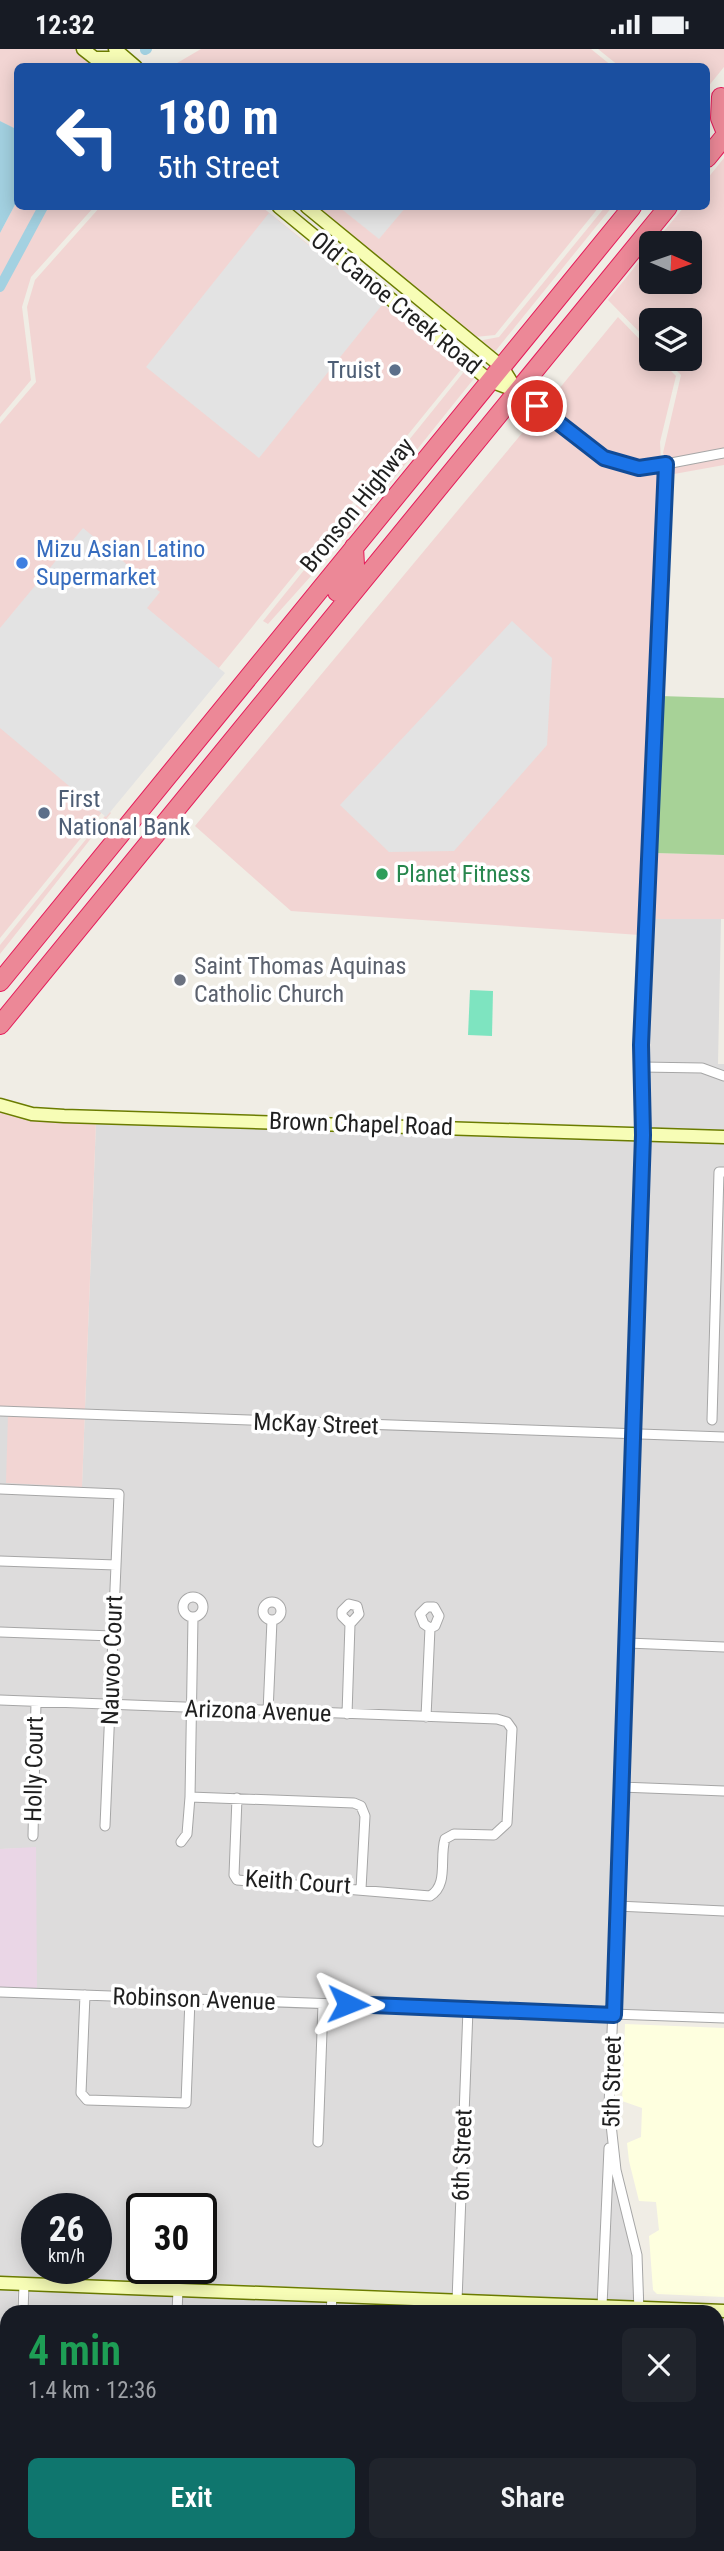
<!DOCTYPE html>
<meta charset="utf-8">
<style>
:root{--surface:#171b24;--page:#20242c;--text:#f1f3f6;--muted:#9ea1a6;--accent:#0f766e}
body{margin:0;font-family:"Roboto Condensed",sans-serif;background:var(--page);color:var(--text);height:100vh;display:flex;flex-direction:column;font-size:26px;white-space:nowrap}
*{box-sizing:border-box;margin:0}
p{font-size:23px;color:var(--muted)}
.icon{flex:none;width:38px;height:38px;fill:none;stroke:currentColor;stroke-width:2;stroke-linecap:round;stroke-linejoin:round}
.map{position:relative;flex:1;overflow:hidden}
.sheet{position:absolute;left:0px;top:2256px;width:724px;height:247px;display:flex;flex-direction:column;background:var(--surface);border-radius:21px 21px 0 0;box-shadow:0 4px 18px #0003}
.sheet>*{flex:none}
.guide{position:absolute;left:14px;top:14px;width:696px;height:147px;border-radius:10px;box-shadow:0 4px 18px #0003;background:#1a4fa0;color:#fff;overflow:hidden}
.needle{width:46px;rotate:92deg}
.tools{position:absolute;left:639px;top:182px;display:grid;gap:14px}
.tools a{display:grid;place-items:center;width:63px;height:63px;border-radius:10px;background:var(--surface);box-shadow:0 4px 18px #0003;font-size:35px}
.speed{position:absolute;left:21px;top:2144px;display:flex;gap:14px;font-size:35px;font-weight:700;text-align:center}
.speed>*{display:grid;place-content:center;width:91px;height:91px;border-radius:50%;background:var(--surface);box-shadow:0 4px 18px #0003;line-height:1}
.speed small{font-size:18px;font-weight:400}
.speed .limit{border:4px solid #111;border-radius:10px;background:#fff;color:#111}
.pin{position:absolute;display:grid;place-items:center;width:60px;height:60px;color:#fff;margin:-30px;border:4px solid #fff;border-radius:50%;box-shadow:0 2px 7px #0007}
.me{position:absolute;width:77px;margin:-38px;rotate:92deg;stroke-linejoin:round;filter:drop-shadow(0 0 5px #0008)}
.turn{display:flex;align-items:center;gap:24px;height:147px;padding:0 28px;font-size:32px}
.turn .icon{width:91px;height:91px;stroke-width:2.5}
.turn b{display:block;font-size:49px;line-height:60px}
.round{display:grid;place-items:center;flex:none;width:74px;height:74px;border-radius:10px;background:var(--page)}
.summary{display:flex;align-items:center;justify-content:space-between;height:119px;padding:0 28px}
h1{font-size:42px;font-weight:600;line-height:52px;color:#1e9e55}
.cta{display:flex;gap:14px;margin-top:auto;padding:14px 28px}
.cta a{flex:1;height:80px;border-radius:10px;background:var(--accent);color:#fff;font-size:28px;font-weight:600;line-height:80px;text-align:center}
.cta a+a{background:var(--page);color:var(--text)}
.status{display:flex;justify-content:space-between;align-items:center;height:49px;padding:0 35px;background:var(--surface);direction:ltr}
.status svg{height:19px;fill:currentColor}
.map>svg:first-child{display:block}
.residential{fill:#dddcdc;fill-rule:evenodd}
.commercial{fill:#f2d5d3}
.industrial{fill:#ead6e6}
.education{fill:#feffdf}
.forest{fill:#a7d297}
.pitch{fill:#7ee4c0}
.parking{fill:#e3e3e3}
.water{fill:#a3d1e1}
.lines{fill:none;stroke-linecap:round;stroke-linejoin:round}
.canal{stroke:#a3d1e1;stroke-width:10}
.street-casing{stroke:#a6a6a6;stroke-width:11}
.secondary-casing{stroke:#6b7c00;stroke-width:15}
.highway-casing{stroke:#e51b5a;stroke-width:20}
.street{stroke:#fff;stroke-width:9}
.secondary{stroke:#f7fdb6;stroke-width:12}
.highway{stroke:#ec8897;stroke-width:18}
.route-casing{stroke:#114b97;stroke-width:18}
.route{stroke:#1a73e8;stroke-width:12}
.service-dot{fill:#5c6f8a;stroke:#fff;stroke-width:2.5}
.shop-dot{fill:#3f7fe0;stroke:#fff;stroke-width:2.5}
.leisure-dot{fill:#2e9e5b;stroke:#fff;stroke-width:2.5}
.worship-dot{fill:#6b7280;stroke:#fff;stroke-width:2.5}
.labels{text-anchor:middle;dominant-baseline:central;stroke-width:7;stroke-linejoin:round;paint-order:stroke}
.street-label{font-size:24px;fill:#1f1f1f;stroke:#fff}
.service-label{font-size:24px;fill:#4e5e75;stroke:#fff;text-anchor:end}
.shop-label{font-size:24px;fill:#366cbe;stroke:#fff;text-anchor:start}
.leisure-label{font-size:24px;fill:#27864d;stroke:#fff;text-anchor:start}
.worship-label{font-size:24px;fill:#5b616d;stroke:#fff;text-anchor:start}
</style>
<div class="status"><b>12:32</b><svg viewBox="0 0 49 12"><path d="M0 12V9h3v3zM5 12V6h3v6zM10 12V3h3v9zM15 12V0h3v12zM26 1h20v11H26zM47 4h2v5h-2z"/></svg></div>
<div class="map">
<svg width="724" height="2502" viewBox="0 0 724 2502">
<rect width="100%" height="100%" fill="#f0ede5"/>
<!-- residential -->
<path class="residential" d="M 652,870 L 721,870 L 718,1015 L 724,1015 L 724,1083 L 648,1081 L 647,1011 Z
M 96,1073 L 724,1093 L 724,1971 L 612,1967 L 604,2049 L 643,2252 L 724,2256 L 0,2229 L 0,1947 L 36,1799 L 0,1800 L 0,1364 L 8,1364 L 82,1437 ZM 37,2160 L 96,2160 L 96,2219 L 37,2219 ZM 142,2160 L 201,2160 L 201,2219 L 142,2219 Z
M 0,2239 L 18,2239 L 17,2263 L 7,2263 L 7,2372 L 0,2372 Z
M 29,2240 L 172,2245 L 172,2263 L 29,2263 Z
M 183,2246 L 326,2252 L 326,2263 L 183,2263 Z
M 337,2253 L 482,2258 L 482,2263 L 337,2263 Z
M 718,2266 L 724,2267 L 724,2398 L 718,2398 Z
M 0,2382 L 7,2382 L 8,2502 L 0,2502 Z
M 718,2408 L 724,2408 L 724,2502 L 637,2502 L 637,2496 L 718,2496 Z
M 20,2496 L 163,2496 L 163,2502 L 20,2502 Z
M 174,2496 L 316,2496 L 316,2502 L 174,2502 Z
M 328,2496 L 472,2496 L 472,2502 L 327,2502 Z
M 483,2496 L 626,2496 L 626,2502 L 483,2502 Z"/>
<!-- commercial -->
<path class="commercial" d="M 0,0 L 75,0 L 97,17 L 18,18 L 17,81 L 0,72 Z
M 201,0 L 591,0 L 612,17 L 172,17 Z
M 598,0 L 724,0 L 724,18 L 707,39 L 707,18 L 619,17 Z
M 724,109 L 724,416 L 674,425 L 663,404 L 681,326 L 665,310 L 690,310 L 690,271 L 651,271 L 651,295 L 608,251 L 651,198 L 651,233 L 690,233 L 690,194 L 654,194 L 684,158 L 707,158 L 707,130 Z
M 17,152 L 18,158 L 94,158 L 31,228 L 22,258 L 31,331 L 0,368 L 0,184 Z
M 100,158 L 262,158 L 462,319 L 0,889 L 0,375 L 36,333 L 27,258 L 35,231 Z
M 316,158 L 599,158 L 495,286 L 475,288 Z
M 605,158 L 612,158 L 493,305 L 478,292 L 499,288 Z
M 618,268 L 651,302 L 651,310 L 659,310 L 676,327 L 660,393 L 661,411 L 640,414 L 607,405 L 545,357 Z
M 467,319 L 476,327 L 355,478 L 268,575 L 263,572 Z
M 538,365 L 602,414 L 635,423 L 660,421 L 640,886 L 291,862 L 195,777 Z
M 109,762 L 111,764 L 0,905 L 0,896 Z
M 655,804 L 724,806 L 724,870 L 653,870 Z
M 0,1062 L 96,1073 L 82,1438 L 6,1434 L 8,1365 L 0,1364 Z"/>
<!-- industrial -->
<path class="industrial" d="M 36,1798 L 37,1945 L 0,1947 L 0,1800 Z"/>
<!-- education -->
<path class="education" d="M 625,1975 L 724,1979 L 724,2248 L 657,2245 L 653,2241 L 649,2187 L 659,2181 L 656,2153 L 639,2152 L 629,2112 L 627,2094 L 641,2088 L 642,2059 L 622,2052 Z"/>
<!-- forest -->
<path class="forest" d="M 660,647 L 724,649 L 724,806 L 655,804 Z"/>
<!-- pitch -->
<path class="pitch" d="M 470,941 L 493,942 L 492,987 L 468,986 Z"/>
<!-- parking -->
<path class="parking" d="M 339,158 L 406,158 L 379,190 Z
M 269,164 L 382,256 L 259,409 L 146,318 Z
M 83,479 L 160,543 L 147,559 L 225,624 L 106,768 L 0,679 L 0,579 Z
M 512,572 L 552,609 L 547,696 L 454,802 L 389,803 L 340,756 Z"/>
<!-- water -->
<path class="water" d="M 0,72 L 18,81 L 17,152 L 0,184 Z"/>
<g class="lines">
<!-- canal -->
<path class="canal" d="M 145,1 L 147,0
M 0,238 L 43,158"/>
<!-- street casing -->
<g class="street-casing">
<path id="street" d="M 666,415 L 724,404
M 642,1018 L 702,1019 L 724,1027
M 0,1362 L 724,1388
M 712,1371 L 719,1123 L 724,1123
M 0,1440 L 119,1445 L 105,1777
M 0,1512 L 116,1516
M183 1558a10 10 0 1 1 20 0a10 10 0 1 1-20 0Z
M263 1562a9 9 0 1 1 18 0a9 9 0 1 1-18 0Z
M 0,1583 L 113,1587
M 628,1594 L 724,1598
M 0,1651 L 497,1670 L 507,1673 L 512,1680 L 507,1774 L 494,1786 L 454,1785 L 445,1790 C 439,1809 449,1836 430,1847 L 237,1831 L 234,1826 L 237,1749
M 268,1663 L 272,1571
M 347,1665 L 350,1575 L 359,1565 L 357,1557 L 349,1555 L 342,1562 L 342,1567 L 350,1575
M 426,1668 L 430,1579 L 435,1577 L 439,1567 L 434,1558 L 427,1558 L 420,1565 L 424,1575 L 430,1579
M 621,1738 L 724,1742
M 190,1748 L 354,1754 L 361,1757 L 365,1767 L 361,1840
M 33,1787 L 36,1653
M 181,1793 L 187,1785 L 190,1748 L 193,1568
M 617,1857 L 724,1862
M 0,1943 L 724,1969
M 85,1946 L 81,2044 L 87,2051 L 186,2054 L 190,1950
M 318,2093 L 323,1955
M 457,2252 L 468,1960
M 602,2257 L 609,2099
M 23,2263 L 24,2235
M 177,2263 L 178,2241
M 331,2263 L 332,2248
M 639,2263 L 637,2206 L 616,2121 L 609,2057 L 628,1594 L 643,1086
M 0,2377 L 7,2377
M 718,2403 L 724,2403
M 14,2502 L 14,2496
M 168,2502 L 168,2496
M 322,2502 L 322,2496
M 477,2502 L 477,2496
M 631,2502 L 631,2496"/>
</g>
<!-- secondary casing -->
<g class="secondary-casing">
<path id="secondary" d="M 83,0 L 106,18
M 115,0 L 136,18
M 95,9 L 109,9 L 123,18
M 279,158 L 490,332 L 517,342 L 605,409 L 639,419 L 666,415 L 641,996 L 643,1086
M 307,158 L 502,318 L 517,342
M 0,1056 L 32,1065 L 64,1067 L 724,1088
M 0,2234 L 724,2262"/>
</g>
<!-- highway casing -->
<g class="highway-casing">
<path id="highway" d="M 721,48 L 720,69 L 724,79
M 707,109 L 724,88
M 337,543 L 355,516 L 354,498
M 0,933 L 632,158
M 0,976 L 668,158"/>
</g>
<!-- street -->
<use href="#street" class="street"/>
<!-- secondary -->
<use href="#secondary" class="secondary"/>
<!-- highway -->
<use href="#highway" class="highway"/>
</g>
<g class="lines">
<!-- route casing -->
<g class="route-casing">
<path id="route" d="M 348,1955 L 614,1966 L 643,1086 L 641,996 L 666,415 L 639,419 L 604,409 L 537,357"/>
</g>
<!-- route -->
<use href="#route" class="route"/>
</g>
<!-- markers -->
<g class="service-dot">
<circle cx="395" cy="321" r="7"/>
<circle cx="44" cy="764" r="7"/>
</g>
<circle class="shop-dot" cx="22" cy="514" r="7"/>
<circle class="leisure-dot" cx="382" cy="825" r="7"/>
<circle class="worship-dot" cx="180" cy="931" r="7"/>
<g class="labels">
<!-- street labels -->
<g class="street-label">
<text transform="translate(396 254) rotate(39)">Old Canoe Creek Road</text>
<text transform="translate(357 456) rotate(-51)">Bronson Highway</text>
<text transform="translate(361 1075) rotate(2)">Brown Chapel Road</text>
<text transform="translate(316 1375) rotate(2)">McKay Street</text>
<text transform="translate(112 1611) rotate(-88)">Nauvoo Court</text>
<text transform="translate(258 1662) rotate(2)">Arizona Avenue</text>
<text transform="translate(34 1720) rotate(-89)">Holly Court</text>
<text transform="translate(298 1833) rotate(4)">Keith Court</text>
<text transform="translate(194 1950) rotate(2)">Robinson Avenue</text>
<text transform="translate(612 2033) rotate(-89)">5th Street</text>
<text transform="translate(462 2106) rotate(-88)">6th Street</text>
</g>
<!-- service labels -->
<g class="service-label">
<text x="381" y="321">Truist</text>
<text x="58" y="750" text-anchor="start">First<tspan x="58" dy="28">National Bank</tspan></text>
</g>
<!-- shop labels -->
<g class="shop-label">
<text x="36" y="500">Mizu Asian Latino<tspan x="36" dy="28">Supermarket</tspan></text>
</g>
<!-- leisure labels -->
<g class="leisure-label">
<text x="396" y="825">Planet Fitness</text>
</g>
<!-- worship labels -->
<g class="worship-label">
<text x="194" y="917">Saint Thomas Aquinas<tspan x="194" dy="28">Catholic Church</tspan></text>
</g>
</g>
</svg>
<div class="tools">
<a><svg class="needle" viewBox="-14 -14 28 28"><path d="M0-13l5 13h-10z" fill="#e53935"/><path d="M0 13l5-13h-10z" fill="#9ea1a6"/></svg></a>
<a><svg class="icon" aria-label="layers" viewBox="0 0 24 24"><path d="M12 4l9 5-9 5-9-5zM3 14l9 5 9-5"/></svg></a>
</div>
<div class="speed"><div>26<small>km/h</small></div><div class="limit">30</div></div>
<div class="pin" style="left:537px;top:357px;background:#d93025"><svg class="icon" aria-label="arrive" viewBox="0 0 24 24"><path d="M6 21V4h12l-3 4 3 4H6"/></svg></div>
<svg class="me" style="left:348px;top:1955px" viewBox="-20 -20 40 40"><path d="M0-17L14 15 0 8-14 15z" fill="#1a73e8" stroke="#fff" stroke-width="4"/></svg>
<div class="guide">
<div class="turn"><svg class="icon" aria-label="left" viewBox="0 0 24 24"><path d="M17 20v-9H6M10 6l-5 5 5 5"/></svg><div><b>180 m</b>5th Street</div></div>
</div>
<section class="sheet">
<div class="summary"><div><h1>4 min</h1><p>1.4 km · 12:36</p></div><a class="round"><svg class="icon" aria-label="close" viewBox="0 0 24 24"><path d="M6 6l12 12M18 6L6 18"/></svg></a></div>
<div class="cta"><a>Exit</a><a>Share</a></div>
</section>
</div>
